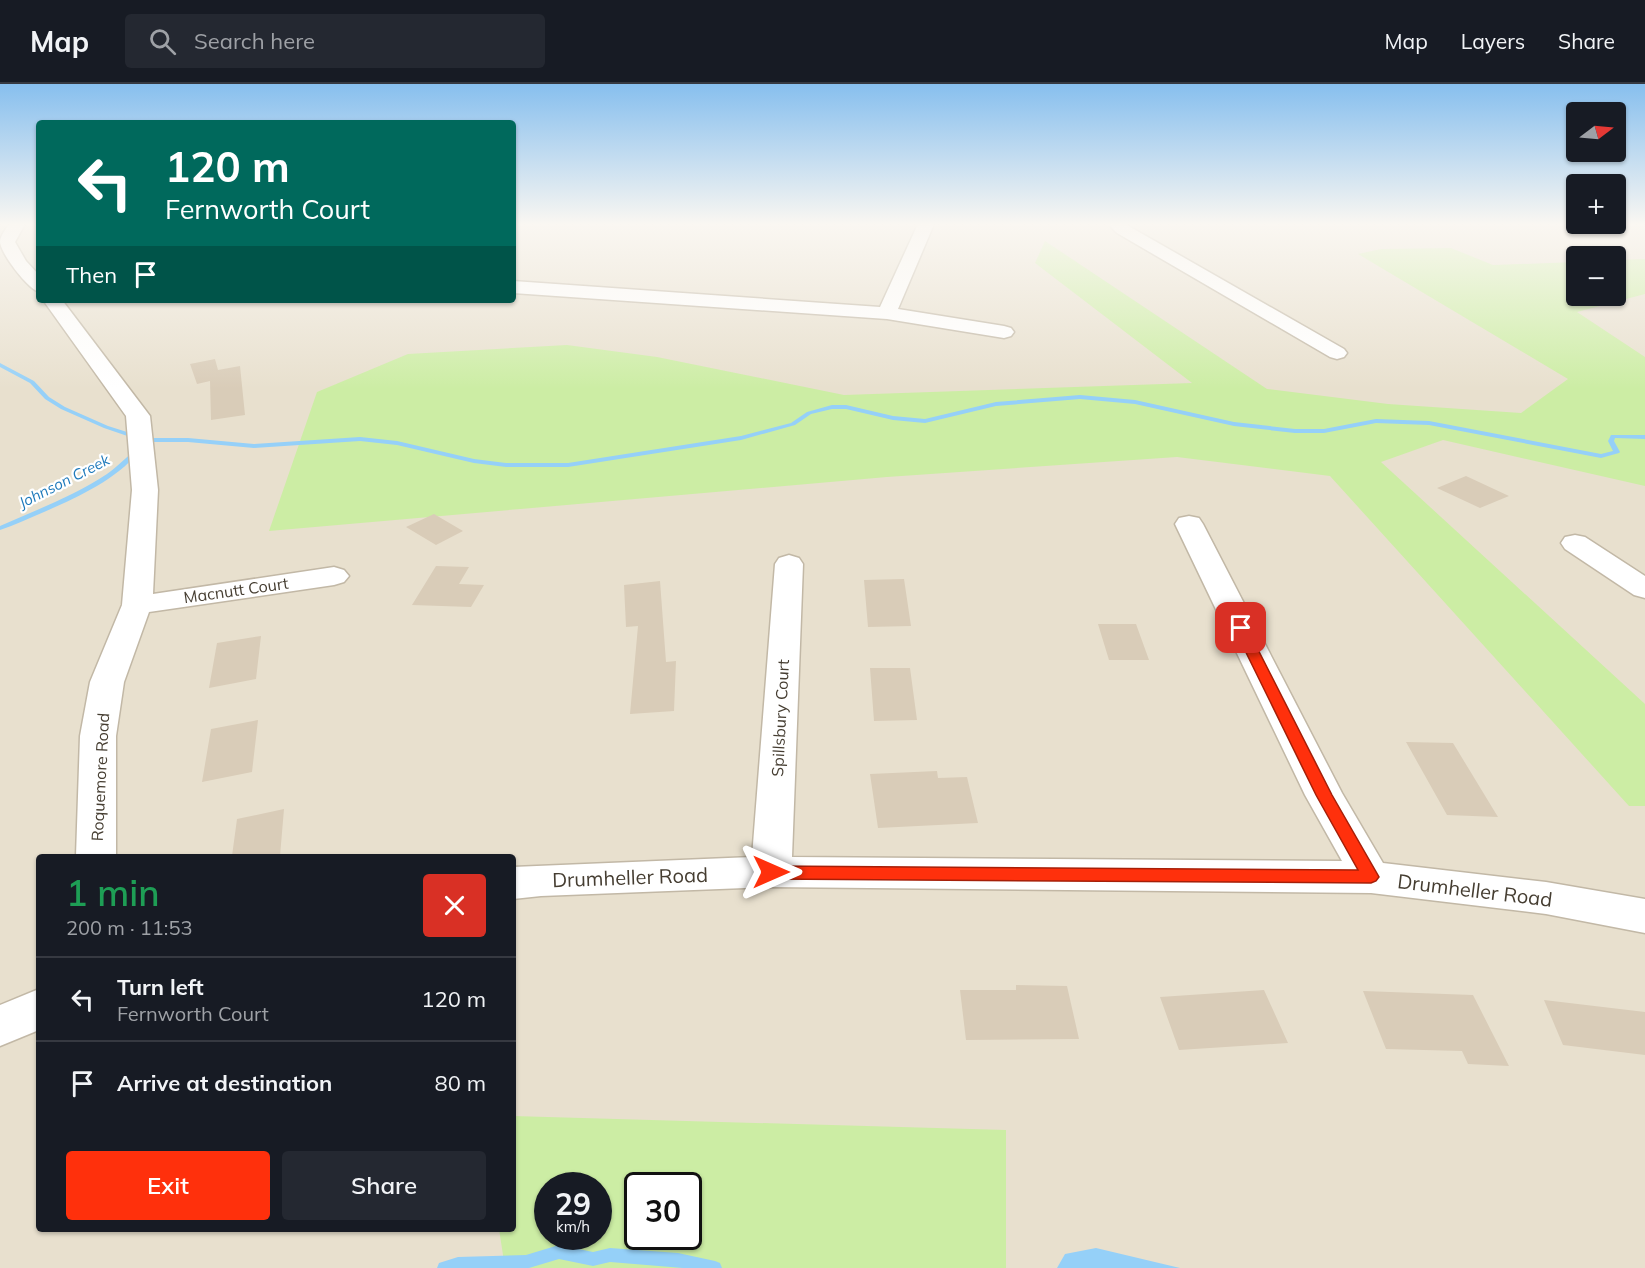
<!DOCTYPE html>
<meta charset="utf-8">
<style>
:root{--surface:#171b24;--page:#242831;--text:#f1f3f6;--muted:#9ea1a6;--line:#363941;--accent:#ff300c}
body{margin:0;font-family:Mulish,sans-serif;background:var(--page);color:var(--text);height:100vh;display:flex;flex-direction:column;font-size:22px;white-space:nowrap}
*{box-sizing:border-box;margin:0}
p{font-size:20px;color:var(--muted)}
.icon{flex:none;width:33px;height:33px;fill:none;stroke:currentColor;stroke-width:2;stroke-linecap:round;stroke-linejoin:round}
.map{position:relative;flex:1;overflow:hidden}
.side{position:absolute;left:36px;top:770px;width:480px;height:378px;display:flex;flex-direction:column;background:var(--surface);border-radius:6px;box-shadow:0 2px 4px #0004}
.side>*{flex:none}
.hud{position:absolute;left:36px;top:36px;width:480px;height:183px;border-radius:6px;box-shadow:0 2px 4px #0004;background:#00695c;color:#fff;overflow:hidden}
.needle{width:39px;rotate:74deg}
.fabs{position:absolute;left:1566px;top:18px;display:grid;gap:12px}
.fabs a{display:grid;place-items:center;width:60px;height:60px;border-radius:6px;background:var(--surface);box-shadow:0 2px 4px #0004;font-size:30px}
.speed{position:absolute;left:534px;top:1088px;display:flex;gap:12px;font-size:30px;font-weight:700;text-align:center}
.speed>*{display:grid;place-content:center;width:78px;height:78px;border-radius:50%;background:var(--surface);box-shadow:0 2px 4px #0004;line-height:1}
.speed small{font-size:15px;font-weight:400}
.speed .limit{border:3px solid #111;border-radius:9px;background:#fff;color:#111}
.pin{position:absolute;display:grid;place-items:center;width:51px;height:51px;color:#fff;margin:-26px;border-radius:12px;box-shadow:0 3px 9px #0006}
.me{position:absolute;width:66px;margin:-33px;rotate:90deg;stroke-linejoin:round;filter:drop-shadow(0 0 4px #0008)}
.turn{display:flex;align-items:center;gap:21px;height:126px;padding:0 30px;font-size:27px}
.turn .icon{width:78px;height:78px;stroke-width:2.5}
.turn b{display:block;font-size:42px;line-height:51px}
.then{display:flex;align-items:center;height:57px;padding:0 30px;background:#0003;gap:12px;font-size:22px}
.round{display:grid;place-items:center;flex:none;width:63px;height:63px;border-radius:6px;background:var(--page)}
.summary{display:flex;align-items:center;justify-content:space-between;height:102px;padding:0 30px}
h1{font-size:36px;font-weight:600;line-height:45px;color:#1e9e55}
.button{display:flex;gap:12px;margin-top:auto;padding:12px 30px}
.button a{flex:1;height:69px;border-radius:6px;background:var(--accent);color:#fff;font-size:24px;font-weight:600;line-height:69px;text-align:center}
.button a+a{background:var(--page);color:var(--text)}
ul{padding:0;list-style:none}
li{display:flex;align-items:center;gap:18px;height:84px;padding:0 30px;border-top:2px solid var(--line)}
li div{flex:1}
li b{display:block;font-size:22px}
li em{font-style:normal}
header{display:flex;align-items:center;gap:36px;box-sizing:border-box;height:84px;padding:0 30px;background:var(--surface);border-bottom:2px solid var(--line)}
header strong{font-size:28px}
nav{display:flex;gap:33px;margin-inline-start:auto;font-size:21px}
.search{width:420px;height:54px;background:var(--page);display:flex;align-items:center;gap:15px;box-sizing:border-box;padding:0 21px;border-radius:6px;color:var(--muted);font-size:22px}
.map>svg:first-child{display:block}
.residential{fill:#e8e0ce;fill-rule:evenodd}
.green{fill:#cceda4;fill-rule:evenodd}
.water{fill:#95d0f8}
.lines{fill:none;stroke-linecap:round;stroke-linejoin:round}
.stream{fill:#95d0f8;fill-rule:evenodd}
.building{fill:#d9ccb8}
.minor-casing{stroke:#c2b8a6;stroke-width:3}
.minor{fill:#fff;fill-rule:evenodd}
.route{fill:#ff300c;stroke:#a61f08;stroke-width:1.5}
.labels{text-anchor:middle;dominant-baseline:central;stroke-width:4.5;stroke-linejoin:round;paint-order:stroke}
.far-water-label{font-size:15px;font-style:italic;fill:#1f7abb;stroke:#fff}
.street-label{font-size:16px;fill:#453d31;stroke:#fff}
.near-street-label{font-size:20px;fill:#453d31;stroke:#fff}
</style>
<header>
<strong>Map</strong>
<div class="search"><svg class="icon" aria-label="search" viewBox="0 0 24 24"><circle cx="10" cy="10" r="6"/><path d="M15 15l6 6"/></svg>Search here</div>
<nav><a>Map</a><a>Layers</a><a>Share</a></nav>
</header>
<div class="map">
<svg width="1645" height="1184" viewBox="0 0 1645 1184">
<rect width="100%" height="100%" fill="#f3ede1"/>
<!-- residential -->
<path class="residential" d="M 0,140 L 39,140 L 39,216 L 513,216 L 513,140 L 1645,140 L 1645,1184 L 0,1184 ZM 1576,172 L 1616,172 L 1616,212 L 1576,212 ZM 39,772 L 513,772 L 513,1144 L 39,1144 ZM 548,1101 L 598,1101 L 598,1152 L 548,1152 ZM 638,1101 L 688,1101 L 688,1152 L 638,1152 Z"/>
<!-- green -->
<path class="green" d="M 1045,157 L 1267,305 L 1388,320 L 1521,329 L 1568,295 L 1358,170 L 1381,165 L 1451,164 L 1493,181 L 1576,178 L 1576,212 L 1616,212 L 1616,176 L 1645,175 L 1645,210 L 1577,228 L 1645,273 L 1645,402 L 1443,356 L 1381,378 L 1645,620 L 1645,722 L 1629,722 L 1330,392 L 1177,373 L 887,393 L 269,447 L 317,308 L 408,270 L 567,261 L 657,273 L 844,311 L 1192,299 L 1035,179 Z
M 513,1032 L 1006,1046 L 1006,1184 L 505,1184 L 499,1145 L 513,1144 ZM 548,1101 L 598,1101 L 598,1152 L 548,1152 ZM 638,1101 L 688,1101 L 688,1152 L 638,1152 Z"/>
<!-- water -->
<path class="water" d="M 1096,1164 L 1180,1184 L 1057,1184 L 1065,1170 Z"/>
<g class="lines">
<!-- stream -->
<path class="stream" d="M 0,279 L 34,297 L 49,313 L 65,323 L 108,342 L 146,354 L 188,354 L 254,360 L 360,353 L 397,357 L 474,375 L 506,379 L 568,379 L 741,352 L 791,339 L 807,328 L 832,321 L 846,321 L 893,332 L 925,335 L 996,318 L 1080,311 L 1135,316 L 1234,338 L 1295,345 L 1324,345 L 1376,335 L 1429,337 L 1601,370 L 1613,367 L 1608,357 L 1611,351 L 1645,351 L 1645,355 L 1615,354 L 1614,357 L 1620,368 L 1619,369 L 1601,374 L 1429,341 L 1376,339 L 1324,349 L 1295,349 L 1234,342 L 1135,320 L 1080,315 L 996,322 L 925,339 L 893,336 L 846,325 L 832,325 L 811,330 L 795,341 L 741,356 L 568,383 L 506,383 L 474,379 L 397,361 L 360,357 L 254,364 L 188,358 L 145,358 L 104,344 L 61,325 L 45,315 L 30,299 L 0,283 Z
M 136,366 L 139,368 C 114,397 78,413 44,428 C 29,434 15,441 0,446 L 0,442 C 36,426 74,412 107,390 C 117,383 127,372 136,366 Z
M 559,1161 L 593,1168 L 610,1164 L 678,1169 L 715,1177 L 720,1179 L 722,1184 L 683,1184 L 610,1178 L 593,1182 L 559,1175 L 529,1184 L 437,1184 L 439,1179 L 458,1173 L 526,1171 Z"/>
</g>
<!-- building -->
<path class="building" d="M 215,275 L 218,286 L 240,282 L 245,331 L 211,336 L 210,297 L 197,300 L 190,280 Z
M 1466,392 L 1509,412 L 1480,424 L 1437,404 Z
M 434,430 L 463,447 L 436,461 L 406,443 Z
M 436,482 L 469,483 L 459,500 L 484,501 L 471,523 L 412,521 Z
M 904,495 L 911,542 L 868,543 L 864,496 Z
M 660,497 L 666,578 L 676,577 L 674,627 L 630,630 L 638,542 L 626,543 L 624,501 Z
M 1098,540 L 1136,540 L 1149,576 L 1109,576 Z
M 261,552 L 256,595 L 209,604 L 217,559 Z
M 870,584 L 910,584 L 917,636 L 874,637 Z
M 258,636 L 252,688 L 202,698 L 211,645 Z
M 1406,658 L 1453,659 L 1498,733 L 1447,731 Z
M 937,687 L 938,694 L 967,693 L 978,739 L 878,744 L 870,690 Z
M 284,725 L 280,772 L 232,772 L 237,735 Z
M 1016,901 L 1067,902 L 1079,955 L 966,956 L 960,906 L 1016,906 Z
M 1264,906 L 1288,959 L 1179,966 L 1160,913 Z
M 1363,907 L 1473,911 L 1509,982 L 1468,980 L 1462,967 L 1386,965 Z
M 1544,916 L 1645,928 L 1645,971 L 1563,961 Z"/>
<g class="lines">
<!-- minor casing -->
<g class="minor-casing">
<path id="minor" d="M 9,140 L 25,140 L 15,158 L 26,177 L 39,191 L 39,208 C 28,205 0,169 0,157 C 1,151 6,145 9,140 Z
M 918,140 L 934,140 L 898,225 L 1004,242 L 1011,244 L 1014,248 L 1011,252 L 1004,254 L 887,235 L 513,209 L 513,197 L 880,223 Z
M 1108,140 L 1125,140 L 1344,265 L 1347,269 L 1344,273 L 1337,275 L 1330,273 L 1117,149 Z
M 43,216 L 62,216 L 150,332 L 158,406 L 153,510 L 334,483 L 344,486 L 349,492 L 344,498 L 334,501 L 149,528 L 124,598 L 116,652 L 116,772 L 76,772 L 80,652 L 90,598 L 122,521 L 132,406 L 126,332 Z
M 1189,432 L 1199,434 L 1203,440 L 1342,709 L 1383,779 L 1546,798 L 1645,815 L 1645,849 L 1546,830 L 1371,809 L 771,803 L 541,812 L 513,815 L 513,783 L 752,773 L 775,480 L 779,474 L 789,471 L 799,474 L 803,480 L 792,773 L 1342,777 L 1305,711 L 1175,440 L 1179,434 Z
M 1575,451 L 1585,453 L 1645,492 L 1645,514 L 1634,511 L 1565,465 L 1561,459 L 1565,453 Z
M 39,905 L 39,946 L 0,962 L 0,921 Z"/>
</g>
<!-- minor -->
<use href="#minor" class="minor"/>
</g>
<!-- sky -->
<linearGradient id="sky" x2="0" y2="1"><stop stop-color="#87bfee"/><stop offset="0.46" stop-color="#faf7f2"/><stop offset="1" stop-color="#faf7f2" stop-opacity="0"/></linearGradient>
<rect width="1645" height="305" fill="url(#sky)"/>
<!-- route -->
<path class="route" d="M 1241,540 L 1247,544 L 1332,711 L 1379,793 L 1376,797 L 1371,799 L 771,795 L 765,793 L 763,788 L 765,784 L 771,782 L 1358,786 L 1316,711 L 1234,544 Z"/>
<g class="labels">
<!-- far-water labels -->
<g class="far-water-label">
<text transform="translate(64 397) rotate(-27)">Johnson Creek</text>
</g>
<!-- street labels -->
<g class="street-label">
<text transform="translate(236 506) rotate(-8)">Macnutt Court</text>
<text transform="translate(780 634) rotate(-87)">Spillsbury Court</text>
<text transform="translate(100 693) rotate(-87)">Roquemore Road</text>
</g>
<!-- near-street labels -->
<g class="near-street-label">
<text transform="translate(630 793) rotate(-2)">Drumheller Road</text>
<text transform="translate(1475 806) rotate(7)">Drumheller Road</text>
</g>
</g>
</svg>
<div class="fabs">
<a><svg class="needle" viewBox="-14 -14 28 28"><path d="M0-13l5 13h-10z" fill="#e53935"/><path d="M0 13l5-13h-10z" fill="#9ea1a6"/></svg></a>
<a>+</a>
<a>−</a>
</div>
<div class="speed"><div>29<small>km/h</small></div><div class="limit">30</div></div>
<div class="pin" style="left:1241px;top:544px;background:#d93025"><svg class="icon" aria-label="arrive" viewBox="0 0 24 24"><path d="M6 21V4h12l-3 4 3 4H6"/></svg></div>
<svg class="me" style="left:771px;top:788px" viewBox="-20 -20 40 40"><path d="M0-17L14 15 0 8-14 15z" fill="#ff300c" stroke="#fff" stroke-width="4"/></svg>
<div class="hud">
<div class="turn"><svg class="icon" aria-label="left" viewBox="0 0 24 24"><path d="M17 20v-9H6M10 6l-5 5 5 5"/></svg><div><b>120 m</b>Fernworth Court</div></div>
<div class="then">Then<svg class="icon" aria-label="arrive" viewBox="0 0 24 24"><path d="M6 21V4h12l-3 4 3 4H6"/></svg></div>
</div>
<section class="side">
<div class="summary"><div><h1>1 min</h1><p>200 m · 11:53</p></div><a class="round" style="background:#d93025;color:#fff"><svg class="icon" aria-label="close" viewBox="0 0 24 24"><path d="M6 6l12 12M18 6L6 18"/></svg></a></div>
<ul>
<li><svg class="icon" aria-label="left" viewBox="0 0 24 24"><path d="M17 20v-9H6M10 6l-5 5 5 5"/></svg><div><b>Turn left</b><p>Fernworth Court</p></div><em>120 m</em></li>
<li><svg class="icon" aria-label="arrive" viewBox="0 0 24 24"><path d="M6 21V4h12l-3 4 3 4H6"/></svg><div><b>Arrive at destination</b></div><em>80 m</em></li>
</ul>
<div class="button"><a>Exit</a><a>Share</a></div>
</section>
</div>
